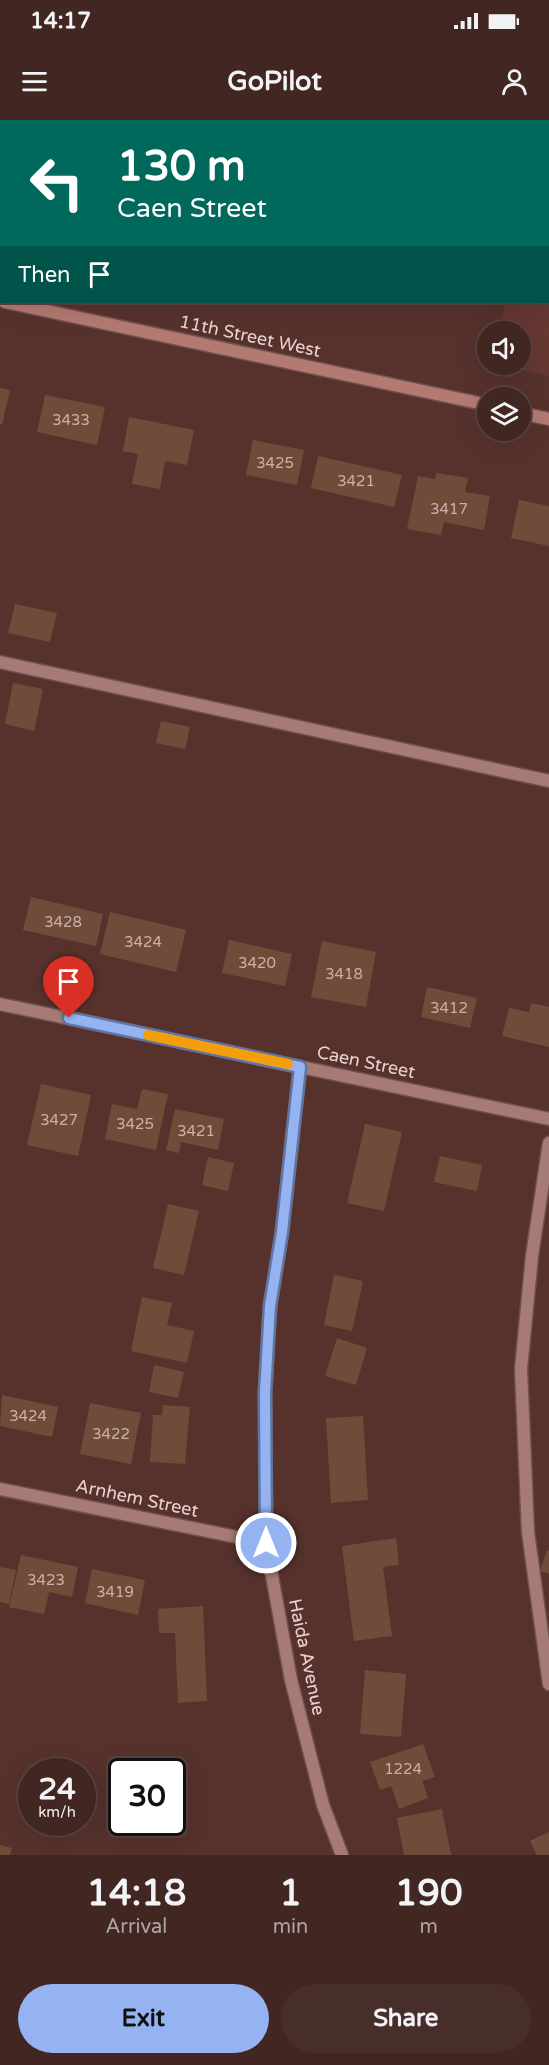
<!DOCTYPE html>
<style>
:root{--surface:#412622;--page:#482e2a;--text:#f1f3f6;--muted:#aea5a5;--line:#5a4340;--accent:#95b2f1}
body{margin:0;font-family:"Varela Round",sans-serif;background:var(--page);color:var(--text);height:100vh;display:flex;flex-direction:column;font-size:22px;white-space:nowrap}
*{box-sizing:border-box;margin:0}
p{font-size:20px;color:var(--muted)}
.icon{flex:none;width:33px;height:33px;fill:none;stroke:currentColor;stroke-width:2;stroke-linecap:round;stroke-linejoin:round}
.map{position:relative;height:1735px;overflow:hidden}
.drawer{display:flex;flex-direction:column;background:var(--surface);flex:1}
.drawer>*{flex:none}
.banner{position:absolute;left:0px;top:0px;width:549px;height:183px;box-shadow:0 6px 24px #0002,0 0 0 2px var(--line);background:#00695c;color:#fff;overflow:hidden}
.fabs{position:absolute;left:477px;top:201px;display:grid;gap:12px}
.fabs a{display:grid;place-items:center;width:54px;height:54px;border-radius:50%;background:var(--surface);box-shadow:0 6px 24px #0002,0 0 0 2px var(--line);font-size:30px}
.speed{position:absolute;left:18px;top:1638px;display:flex;gap:12px;font-size:30px;font-weight:700;text-align:center}
.speed>*{display:grid;place-content:center;width:78px;height:78px;border-radius:50%;background:var(--surface);box-shadow:0 6px 24px #0002,0 0 0 2px var(--line);line-height:1}
.speed small{font-size:15px;font-weight:400}
.speed .limit{border:3px solid #111;border-radius:9px;background:#fff;color:#111}
.pin{position:absolute;display:grid;place-items:center;width:51px;height:51px;color:#fff;margin:-62px -26px;border-radius:50% 50% 50% 0;rotate:-45deg;box-shadow:0 0 6px #0007}
.pin .icon{rotate:45deg}
.me{position:absolute;width:66px;margin:-33px;rotate:0deg;stroke-linejoin:round;filter:drop-shadow(0 0 4px #0008)}
.turn{display:flex;align-items:center;gap:21px;height:126px;padding:0 18px;font-size:27px}
.turn .icon{width:78px;height:78px;stroke-width:2.5}
.turn b{display:block;font-size:42px;line-height:51px}
.then{display:flex;align-items:center;height:57px;padding:0 18px;background:#0003;gap:12px;font-size:22px}
.eta{display:flex;justify-content:space-evenly;align-items:center;height:102px;text-align:center}
.eta b{font-size:36px;font-weight:700;line-height:42px}
.action{display:flex;gap:12px;margin-top:auto;padding:12px 18px}
.action a{flex:1;height:69px;border-radius:36px;background:var(--accent);color:#111;font-size:24px;font-weight:700;line-height:69px;text-align:center}
.action a+a{background:var(--page);color:var(--text)}
.status{display:flex;justify-content:space-between;align-items:center;height:42px;padding:0 30px;background:var(--surface);direction:ltr}
.status svg{height:16px;fill:currentColor}
header{display:flex;justify-content:space-between;align-items:center;height:78px;padding:0 18px;background:var(--surface);font-size:27px;font-weight:700}
.map>svg:first-child{display:block}
.built{fill:#663832}
.building{fill:#6f4c3a}
.lines{fill:none;stroke-linecap:round;stroke-linejoin:round}
.lane-casing{stroke:#70504c;stroke-width:15}
.street-casing{stroke:#70504c;stroke-width:15}
.secondary-casing{stroke:#70504c;stroke-width:15}
.lane{stroke:#a77b75;stroke-width:12}
.street{stroke:#a77b75;stroke-width:12}
.secondary{stroke:#b37a72;stroke-width:12}
.route-casing{stroke:#61749d;stroke-width:15}
.route{stroke:#95b2f1;stroke-width:10}
.slow{stroke:#f59e0b;stroke-width:10}
.labels{text-anchor:middle;dominant-baseline:central;stroke-width:4.5;stroke-linejoin:round;paint-order:stroke}
.number-label{font-size:15px;fill:#cbb0a9}
.street-label{font-size:18px;fill:#ead2ce;stroke:#57322d}
</style>
<div class="status"><b>14:17</b><svg viewBox="0 0 49 12"><path d="M0 12V9h3v3zM5 12V6h3v6zM10 12V3h3v9zM15 12V0h3v12zM26 1h20v11H26zM47 4h2v5h-2z"/></svg></div>
<header><svg class="icon" aria-label="menu" viewBox="0 0 24 24"><path d="M4 6h16M4 12h16M4 18h16"/></svg>GoPilot<svg class="icon" aria-label="person" viewBox="0 0 24 24"><circle cx="12" cy="8" r="4"/><path d="M4 21q1-7 8-7t8 7"/></svg></header>
<div class="map">
<svg width="549" height="1735" viewBox="0 0 549 1735">
<rect width="100%" height="100%" fill="#57322d"/>
<!-- built -->
<path class="built" d="M 529,0 L 549,0 L 549,256 L 503,245 L 520,244 L 520,212 L 501,211 L 505,182 L 548,182 L 548,2 L 529,1 Z"/>
<!-- building -->
<path class="building" d="M 0,268 L 10,270 L 2,305 L 0,304 Z
M 45,275 L 105,287 L 97,325 L 37,312 Z
M 129,297 L 194,310 L 187,345 L 165,341 L 160,369 L 132,364 L 138,334 L 123,331 Z
M 253,320 L 304,330 L 297,365 L 246,355 Z
M 318,336 L 402,355 L 394,387 L 311,368 Z
M 436,353 L 468,358 L 465,372 L 490,376 L 484,410 L 444,402 L 441,415 L 407,409 L 418,356 L 435,359 Z
M 519,380 L 549,386 L 549,426 L 511,418 Z
M 15,484 L 57,493 L 50,522 L 8,513 Z
M 13,563 L 43,569 L 34,611 L 5,604 Z
M 161,601 L 190,607 L 185,629 L 156,623 Z
M 31,777 L 103,794 L 96,826 L 23,810 Z
M 110,792 L 186,810 L 176,852 L 100,834 Z
M 229,820 L 292,834 L 285,866 L 222,853 Z
M 322,821 L 376,832 L 366,887 L 311,877 Z
M 427,867 L 477,878 L 470,908 L 421,897 Z
M 531,883 L 549,887 L 549,927 L 502,916 L 509,888 L 529,892 Z
M 41,964 L 91,975 L 78,1036 L 27,1025 Z
M 142,969 L 168,974 L 156,1030 L 105,1019 L 112,984 L 137,989 Z
M 175,989 L 224,999 L 218,1030 L 181,1022 L 179,1033 L 166,1030 Z
M 365,1004 L 402,1012 L 384,1091 L 347,1083 Z
M 440,1036 L 482,1045 L 477,1071 L 434,1062 Z
M 208,1037 L 234,1043 L 228,1071 L 202,1065 Z
M 168,1084 L 199,1091 L 184,1155 L 153,1148 Z
M 334,1155 L 363,1161 L 352,1211 L 324,1205 Z
M 142,1177 L 172,1183 L 167,1205 L 194,1211 L 187,1243 L 131,1231 Z
M 337,1218 L 367,1228 L 356,1265 L 325,1256 Z
M 154,1245 L 184,1252 L 178,1278 L 149,1272 Z
M 2,1275 L 58,1287 L 52,1317 L 0,1306 Z
M 90,1283 L 141,1293 L 131,1344 L 80,1334 Z
M 163,1285 L 190,1287 L 185,1344 L 150,1342 L 153,1295 L 162,1295 Z
M 363,1296 L 368,1380 L 331,1383 L 326,1298 Z
M 396,1418 L 399,1445 L 383,1447 L 392,1516 L 354,1521 L 342,1426 Z
M 547,1430 L 549,1431 L 549,1454 L 540,1451 Z
M 21,1435 L 78,1447 L 72,1477 L 49,1472 L 44,1494 L 9,1487 Z
M 0,1447 L 16,1450 L 9,1484 L 0,1482 Z
M 92,1449 L 145,1460 L 138,1495 L 85,1483 Z
M 203,1486 L 207,1581 L 178,1583 L 175,1513 L 159,1513 L 158,1489 Z
M 365,1550 L 406,1554 L 401,1617 L 360,1614 Z
M 423,1624 L 435,1657 L 422,1661 L 428,1678 L 399,1689 L 391,1666 L 380,1670 L 370,1642 Z
M 442,1689 L 451,1735 L 404,1735 L 397,1698 Z
M 549,1712 L 549,1735 L 537,1735 L 530,1721 Z
M 0,1725 L 12,1728 L 10,1735 L 0,1735 Z"/>
<g class="lines">
<!-- lane casing -->
<g class="lane-casing">
<path id="lane" d="M 0,542 L 549,661
M 549,1023 L 532,1136 L 521,1249 L 528,1412 L 549,1564"/>
</g>
<!-- street casing -->
<g class="street-casing">
<path id="street" d="M 0,884 L 549,999
M 300,947 L 282,1112 L 270,1186 L 265,1272 L 266,1423 L 291,1560 L 323,1685 L 342,1735
M 0,1369 L 266,1423"/>
</g>
<!-- secondary casing -->
<g class="secondary-casing">
<path id="secondary" d="M 5,182 L 488,285
M 520,293 L 549,299"/>
</g>
<!-- lane -->
<use href="#lane" class="lane"/>
<!-- street -->
<use href="#street" class="street"/>
<!-- secondary -->
<use href="#secondary" class="secondary"/>
</g>
<g class="lines">
<!-- route casing -->
<g class="route-casing">
<path id="route" d="M 69,898 L 300,947 L 282,1112 L 270,1186 L 265,1272 L 266,1423"/>
</g>
<!-- route -->
<use href="#route" class="route"/>
<!-- slow -->
<path class="slow" d="M 148,915 L 288,944"/>
</g>
<g class="labels">
<!-- number labels -->
<g class="number-label">
<text x="71" y="300">3433</text>
<text x="275" y="343">3425</text>
<text x="356" y="361">3421</text>
<text x="449" y="389">3417</text>
<text x="63" y="802">3428</text>
<text x="143" y="822">3424</text>
<text x="257" y="843">3420</text>
<text x="344" y="854">3418</text>
<text x="449" y="888">3412</text>
<text x="59" y="1000">3427</text>
<text x="135" y="1004">3425</text>
<text x="196" y="1011">3421</text>
<text x="28" y="1296">3424</text>
<text x="111" y="1314">3422</text>
<text x="46" y="1460">3423</text>
<text x="115" y="1472">3419</text>
<text x="403" y="1649">1224</text>
</g>
<!-- street labels -->
<g class="street-label">
<text transform="translate(250 216) rotate(12)">11th Street West</text>
<text transform="translate(366 942) rotate(12)">Caen Street</text>
<text transform="translate(137 1378) rotate(12)">Arnhem Street</text>
<text transform="translate(307 1537) rotate(78)">Haida Avenue</text>
</g>
</g>
</svg>
<div class="fabs">
<a><svg class="icon" aria-label="sound" viewBox="0 0 24 24"><path d="M4 9h4l5-4v14l-5-4H4zM17 9q2 3 0 6"/></svg></a>
<a><svg class="icon" aria-label="layers" viewBox="0 0 24 24"><path d="M12 4l9 5-9 5-9-5zM3 14l9 5 9-5"/></svg></a>
</div>
<div class="speed"><div>24<small>km/h</small></div><div class="limit">30</div></div>
<div class="pin" style="left:69px;top:898px;background:#d93025"><svg class="icon" aria-label="arrive" viewBox="0 0 24 24"><path d="M6 21V4h12l-3 4 3 4H6"/></svg></div>
<svg class="me" style="left:266px;top:1423px" viewBox="-20 -20 40 40"><circle r="17" fill="#95b2f1" stroke="#fff" stroke-width="3"/><path d="M0-11L8 9 0 5-8 9z" fill="#fff"/></svg>
<div class="banner">
<div class="turn"><svg class="icon" aria-label="left" viewBox="0 0 24 24"><path d="M17 20v-9H6M10 6l-5 5 5 5"/></svg><div><b>130 m</b>Caen Street</div></div>
<div class="then">Then<svg class="icon" aria-label="arrive" viewBox="0 0 24 24"><path d="M6 21V4h12l-3 4 3 4H6"/></svg></div>
</div>
</div>
<section class="drawer">
<div class="eta">
<div><b>14:18</b><p>Arrival</p></div>
<div><b>1</b><p>min</p></div>
<div><b>190</b><p>m</p></div>
</div>
<div class="action"><a>Exit</a><a>Share</a></div>
</section>
